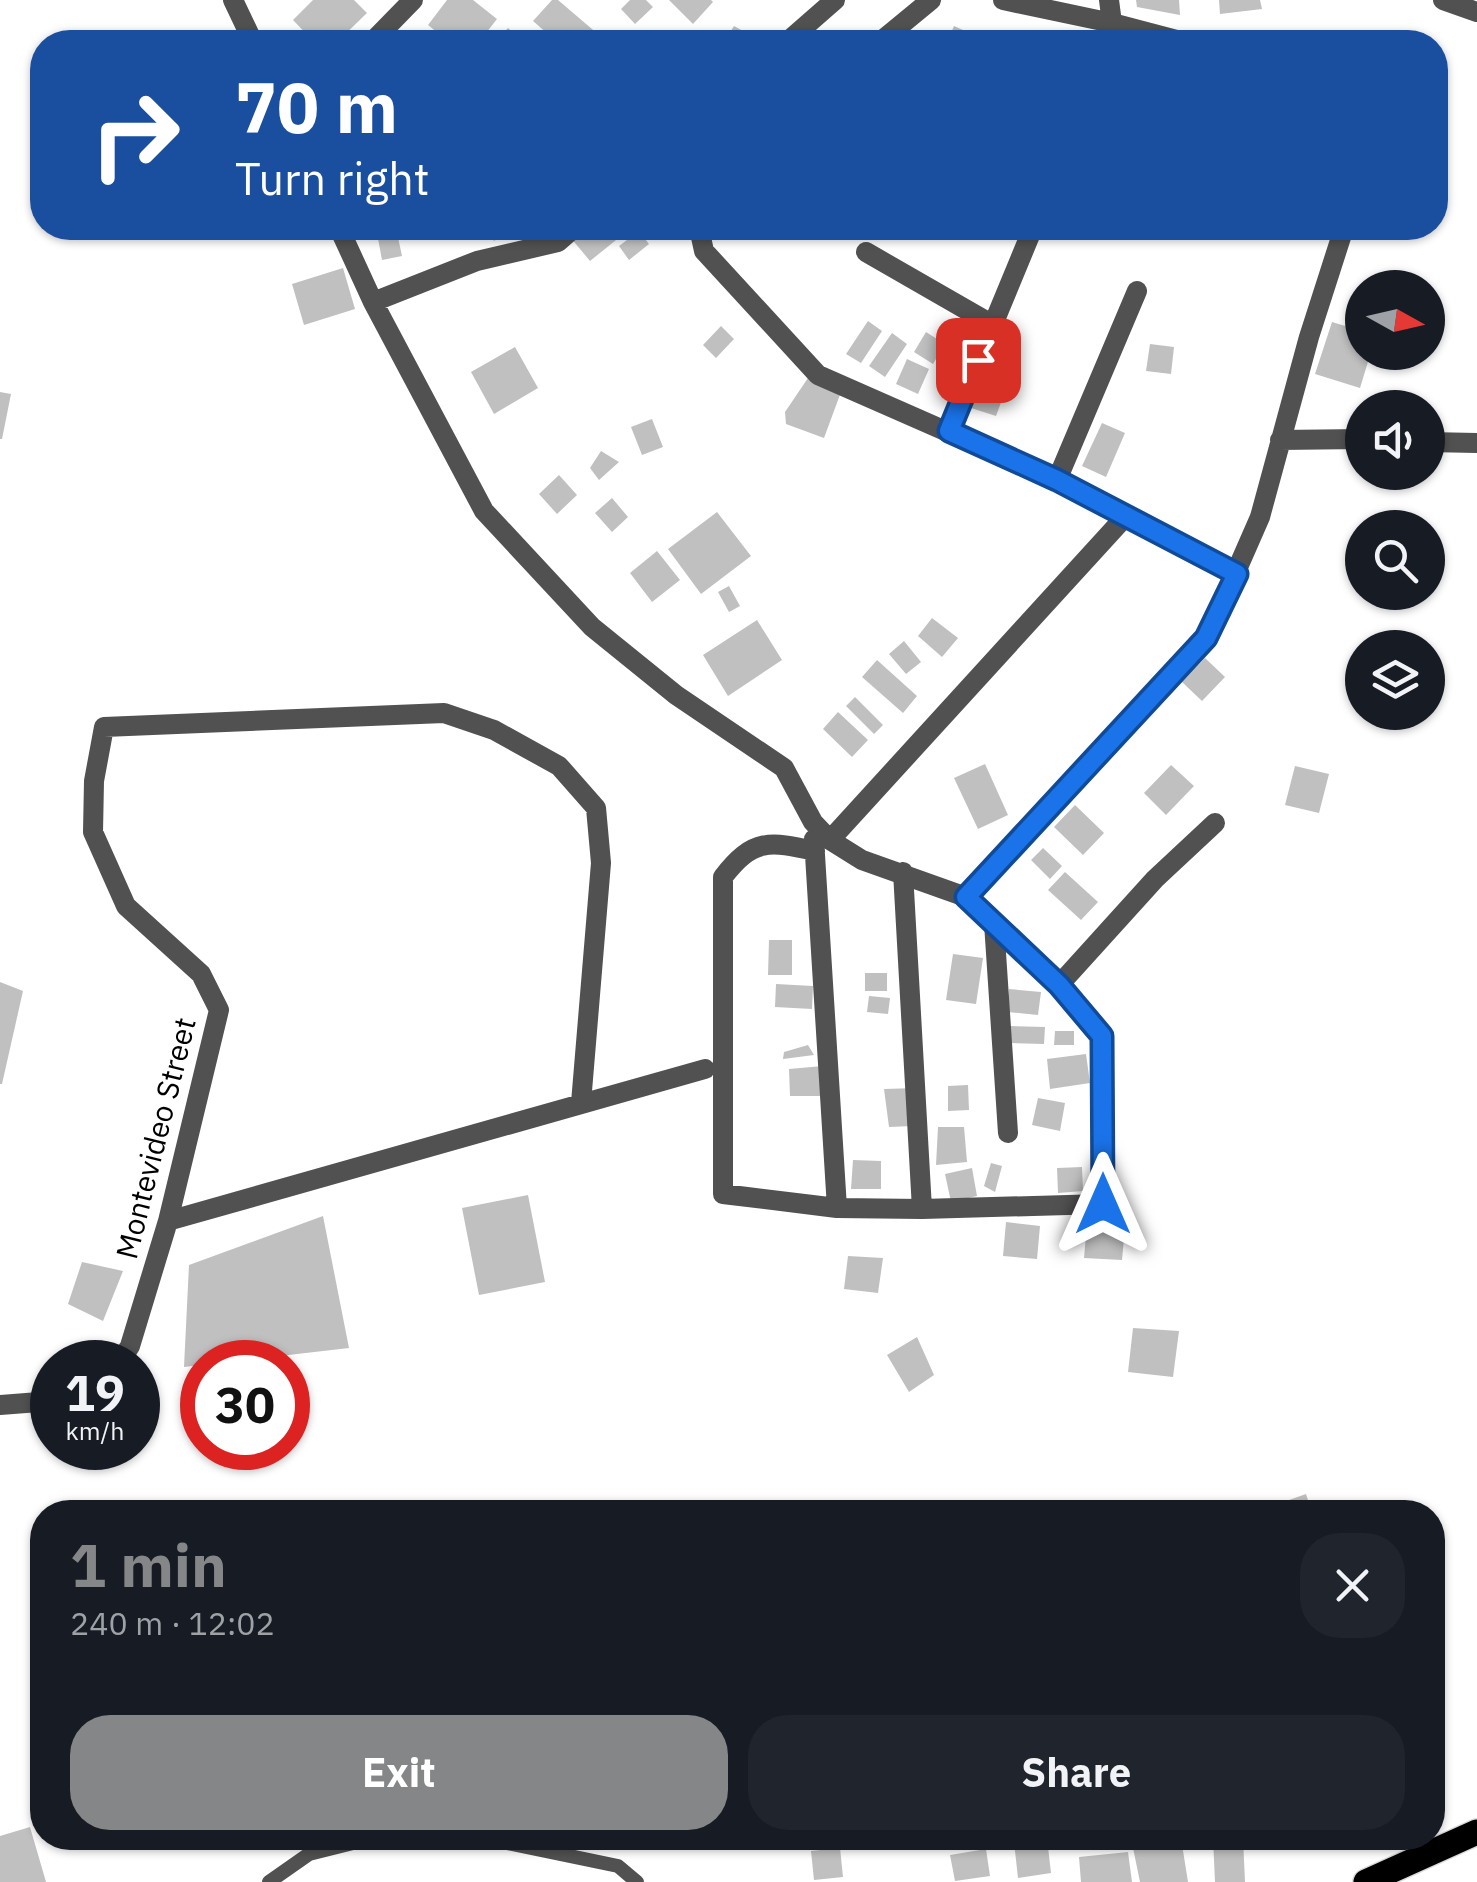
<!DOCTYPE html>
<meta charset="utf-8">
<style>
:root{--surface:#171b24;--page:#20242c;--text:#f1f3f6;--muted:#9ea1a6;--accent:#858687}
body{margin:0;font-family:"IBM Plex Sans",sans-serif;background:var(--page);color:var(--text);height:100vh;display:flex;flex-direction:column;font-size:38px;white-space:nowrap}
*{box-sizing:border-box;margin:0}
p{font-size:32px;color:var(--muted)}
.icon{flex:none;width:55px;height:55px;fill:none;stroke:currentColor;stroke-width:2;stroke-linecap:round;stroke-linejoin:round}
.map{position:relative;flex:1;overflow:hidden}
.panel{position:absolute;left:30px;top:1500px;width:1415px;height:350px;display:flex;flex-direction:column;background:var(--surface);border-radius:40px;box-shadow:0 2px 8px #0004}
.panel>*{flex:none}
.hud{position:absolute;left:30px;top:30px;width:1418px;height:210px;border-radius:40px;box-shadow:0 2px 8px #0004;background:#1a4fa0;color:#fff;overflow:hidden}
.needle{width:65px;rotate:98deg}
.fabs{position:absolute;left:1345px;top:270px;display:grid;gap:20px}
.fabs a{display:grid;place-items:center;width:100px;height:100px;border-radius:50%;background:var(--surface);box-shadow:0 2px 8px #0004;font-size:50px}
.speed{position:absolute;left:30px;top:1340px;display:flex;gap:20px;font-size:50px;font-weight:700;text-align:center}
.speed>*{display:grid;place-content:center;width:130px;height:130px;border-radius:50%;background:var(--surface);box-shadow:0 2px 8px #0004;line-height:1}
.speed small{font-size:25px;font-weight:400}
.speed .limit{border:15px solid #d22;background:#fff;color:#111}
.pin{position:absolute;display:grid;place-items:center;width:85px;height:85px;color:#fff;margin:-42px;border-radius:20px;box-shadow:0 5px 15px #0006}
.me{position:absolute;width:110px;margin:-55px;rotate:0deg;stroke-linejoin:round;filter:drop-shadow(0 0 8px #0008)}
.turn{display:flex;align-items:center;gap:35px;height:210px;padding:0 40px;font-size:45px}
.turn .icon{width:130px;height:130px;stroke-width:2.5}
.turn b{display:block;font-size:70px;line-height:85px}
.round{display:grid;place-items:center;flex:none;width:105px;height:105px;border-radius:40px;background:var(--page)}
.head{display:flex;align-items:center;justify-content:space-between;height:170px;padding:0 40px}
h1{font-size:60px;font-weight:700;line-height:75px;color:var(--accent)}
.action{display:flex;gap:20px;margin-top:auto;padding:20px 40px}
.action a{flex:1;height:115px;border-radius:40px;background:var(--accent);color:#fff;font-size:40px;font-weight:700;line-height:115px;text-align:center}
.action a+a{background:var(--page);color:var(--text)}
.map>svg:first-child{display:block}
.building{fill:#c0c0c0}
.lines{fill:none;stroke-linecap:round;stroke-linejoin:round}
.primary-casing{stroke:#dbdbdb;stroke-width:28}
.lane{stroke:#515151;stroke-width:14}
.street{stroke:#515151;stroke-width:20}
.primary{stroke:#000;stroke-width:25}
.route-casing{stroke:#114b97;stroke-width:25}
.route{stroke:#1a73e8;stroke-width:18}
.labels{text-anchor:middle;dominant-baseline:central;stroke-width:8;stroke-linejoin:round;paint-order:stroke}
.street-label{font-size:30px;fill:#000;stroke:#fff}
</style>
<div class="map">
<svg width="1477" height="1882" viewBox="0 0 1477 1882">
<rect width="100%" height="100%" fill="#fff"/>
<!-- building -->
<path class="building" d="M 313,0 L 354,0 L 367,13 L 337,42 L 314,42 L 293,20 Z
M 447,0 L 473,0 L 497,19 L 479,42 L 449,42 L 428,25 Z
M 552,0 L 558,0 L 599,35 L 592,42 L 557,42 L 533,21 Z
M 630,0 L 646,0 L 653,7 L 635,24 L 621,9 Z
M 669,0 L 711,0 L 713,2 L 693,24 Z
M 1136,0 L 1179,0 L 1180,15 L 1137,7 Z
M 1219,0 L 1260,0 L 1262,9 L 1220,14 Z
M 734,26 L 754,37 L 751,42 L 724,42 Z
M 954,26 L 990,42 L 947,42 Z
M 508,28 L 524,42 L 495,42 Z
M 416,30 L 432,42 L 406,42 Z
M 1435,105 L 1446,109 L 1436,140 L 1435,139 Z
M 376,228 L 396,228 L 402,256 L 382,260 Z
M 484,228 L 513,228 L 494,241 Z
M 582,228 L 631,228 L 590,261 L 570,237 Z
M 639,231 L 649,244 L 629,260 L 619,246 Z
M 343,268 L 355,309 L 304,325 L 292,284 Z
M 868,321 L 882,331 L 861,363 L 846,354 Z
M 1332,322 L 1362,331 L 1362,352 L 1371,352 L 1360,388 L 1315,374 Z
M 721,326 L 734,339 L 716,358 L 703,345 Z
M 926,332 L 945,344 L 933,364 L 914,352 Z
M 892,333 L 907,344 L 885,377 L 869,366 Z
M 1150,344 L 1174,347 L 1171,374 L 1146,371 Z
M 515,347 L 538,388 L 494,414 L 471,372 Z
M 907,359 L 929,369 L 918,394 L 896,384 Z
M 810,375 L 841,392 L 824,438 L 786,424 L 785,412 Z
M 979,386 L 1003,397 L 996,416 L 968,407 Z
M 0,392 L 11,394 L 2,439 L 0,439 Z
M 652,419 L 663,447 L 642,455 L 631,427 Z
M 1102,423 L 1125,433 L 1106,477 L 1082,466 Z
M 601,451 L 619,462 L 599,480 L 590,468 Z
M 559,475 L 577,495 L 557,514 L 539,494 Z
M 612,498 L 628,517 L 612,532 L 595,513 Z
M 717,512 L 751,556 L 701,594 L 668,549 Z
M 657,551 L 680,580 L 652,602 L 630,573 Z
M 729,586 L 740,606 L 729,612 L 718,592 Z
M 932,618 L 958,638 L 942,657 L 918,636 Z
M 757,620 L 782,660 L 728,696 L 703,655 Z
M 904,641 L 921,662 L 906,674 L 889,654 Z
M 1205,658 L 1225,677 L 1202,701 L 1182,682 Z
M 877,660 L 917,696 L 903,713 L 862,677 Z
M 855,697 L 883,725 L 874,734 L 846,706 Z
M 838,712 L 868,740 L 852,757 L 823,729 Z
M 985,764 L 1008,815 L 978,829 L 954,778 Z
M 1171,765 L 1194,786 L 1166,815 L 1144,793 Z
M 1295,766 L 1329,774 L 1319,813 L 1285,805 Z
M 1075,805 L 1104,833 L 1083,855 L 1054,827 Z
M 1043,848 L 1062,866 L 1050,879 L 1031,860 Z
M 1065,872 L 1098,902 L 1081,920 L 1048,890 Z
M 769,940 L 792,940 L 792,975 L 768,975 Z
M 953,954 L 983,958 L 976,1004 L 946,1000 Z
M 865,973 L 887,973 L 887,991 L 865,991 Z
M 0,982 L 23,991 L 2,1084 L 0,1084 Z
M 776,984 L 813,986 L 812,1009 L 775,1007 Z
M 1009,989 L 1041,992 L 1038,1015 L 1007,1012 Z
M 869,996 L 890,998 L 888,1014 L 867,1012 Z
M 1010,1026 L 1045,1027 L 1044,1044 L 1010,1043 Z
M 1055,1031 L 1074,1031 L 1074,1045 L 1054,1045 Z
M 808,1045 L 814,1055 L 783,1059 L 784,1052 Z
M 1086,1054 L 1090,1083 L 1050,1089 L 1047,1059 Z
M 823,1066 L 823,1096 L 790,1096 L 789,1069 Z
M 968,1085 L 969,1110 L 948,1111 L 948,1086 Z
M 916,1088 L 913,1126 L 889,1127 L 884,1089 Z
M 1038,1098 L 1065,1103 L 1060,1131 L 1032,1125 Z
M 938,1127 L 964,1127 L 967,1162 L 936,1165 Z
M 853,1160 L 881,1161 L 881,1189 L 851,1189 Z
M 991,1163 L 1002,1166 L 995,1192 L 984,1186 Z
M 1082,1167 L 1083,1191 L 1058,1193 L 1057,1168 Z
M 972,1168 L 977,1196 L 951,1202 L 945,1174 Z
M 528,1195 L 545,1282 L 479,1295 L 462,1208 Z
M 323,1216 L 349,1348 L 184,1367 L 189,1265 Z
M 1006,1222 L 1040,1226 L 1037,1259 L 1003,1256 Z
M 1087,1224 L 1125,1227 L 1122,1260 L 1084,1258 Z
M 848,1256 L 883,1258 L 878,1293 L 844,1289 Z
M 82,1262 L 123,1271 L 103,1321 L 68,1304 Z
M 1133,1328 L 1179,1331 L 1173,1377 L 1128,1372 Z
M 917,1337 L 934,1375 L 909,1392 L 887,1355 Z
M 1306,1494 L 1312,1512 L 1255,1512 Z
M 30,1827 L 46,1882 L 0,1882 L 0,1836 Z
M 1047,1838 L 1051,1873 L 1018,1878 L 1014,1842 Z
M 1178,1838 L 1181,1838 L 1188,1882 L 1140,1882 L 1132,1843 Z
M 1213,1838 L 1243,1838 L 1245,1882 L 1215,1882 Z
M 840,1848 L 843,1877 L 814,1880 L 811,1851 Z
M 986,1849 L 990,1876 L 955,1881 L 950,1855 Z
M 1128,1852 L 1132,1882 L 1081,1882 L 1079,1857 Z"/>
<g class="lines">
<!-- primary casing -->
<g class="primary-casing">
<path id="primary" d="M 1366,1882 L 1477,1832"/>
</g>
<!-- lane -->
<path class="lane" d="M 483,1838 L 618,1866 L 637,1882
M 269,1882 L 309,1854 L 373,1838"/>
<!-- street -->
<path class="street" d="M 233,0 L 253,42
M 1003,0 L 1112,23 L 1184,42
M 1443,0 L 1477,12
M 372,42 L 413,0
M 787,42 L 835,0
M 880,42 L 931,0
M 1104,42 L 1112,23 L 1109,0
M 339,228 L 373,302 L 484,511 L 592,627 L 676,695 L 784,768 L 813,822 L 830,840 L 862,860 L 966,897 L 1059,985 L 1102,1036 L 1103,1204 L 922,1209 L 837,1208 L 723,1194 L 723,877 C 753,838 769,841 815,851
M 699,228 L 704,251 L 818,375 L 1057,480 L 1237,574
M 866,252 L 993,325
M 373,302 L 477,261 L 558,242 L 574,228
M 949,431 L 1033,228
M 1280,440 L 1362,439
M 1428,442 L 1477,443
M 1057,480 L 1137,291
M 814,839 L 837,1208
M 830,840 L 1124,518
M 903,872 L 922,1209
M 966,897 L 1207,638 L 1260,517 L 1309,337 L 1344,228
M 994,923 L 1008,1133
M 1059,985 L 1155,879 L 1215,823
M 168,1221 L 705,1069
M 120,1362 L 130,1346 L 168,1221 L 219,1010 L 201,974 L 126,906 L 93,832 L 94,781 L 104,727 L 444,713 L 494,730 L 559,766 L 596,808 L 601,863 L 581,1103
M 0,1405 L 52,1401"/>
<!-- primary -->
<use href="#primary" class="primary"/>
</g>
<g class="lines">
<!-- route casing -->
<g class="route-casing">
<path id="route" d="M 978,360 L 949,431 L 1057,480 L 1237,574 L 1206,638 L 966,897 L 1059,985 L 1102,1036 L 1103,1204"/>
</g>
<!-- route -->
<use href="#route" class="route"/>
</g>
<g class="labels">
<!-- street labels -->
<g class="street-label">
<text transform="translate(155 1138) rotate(-76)">Montevideo Street</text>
</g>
</g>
</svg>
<div class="fabs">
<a><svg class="needle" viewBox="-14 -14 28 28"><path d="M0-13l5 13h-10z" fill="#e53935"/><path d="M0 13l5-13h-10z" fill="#9ea1a6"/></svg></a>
<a><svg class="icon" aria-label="sound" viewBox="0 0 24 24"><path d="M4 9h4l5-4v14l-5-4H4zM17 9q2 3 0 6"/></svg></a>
<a><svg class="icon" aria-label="search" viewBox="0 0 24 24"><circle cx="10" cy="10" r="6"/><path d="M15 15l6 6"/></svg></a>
<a><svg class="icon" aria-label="layers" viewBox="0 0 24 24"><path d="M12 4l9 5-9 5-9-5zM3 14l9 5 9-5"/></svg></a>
</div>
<div class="speed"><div>19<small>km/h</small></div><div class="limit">30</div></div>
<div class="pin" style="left:978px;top:360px;background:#d93025"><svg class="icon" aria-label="arrive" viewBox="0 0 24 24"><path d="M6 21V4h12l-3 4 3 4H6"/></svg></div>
<svg class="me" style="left:1103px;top:1204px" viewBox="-20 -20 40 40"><path d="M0-17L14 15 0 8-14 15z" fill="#1a73e8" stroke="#fff" stroke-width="4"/></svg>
<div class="hud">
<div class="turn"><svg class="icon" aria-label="right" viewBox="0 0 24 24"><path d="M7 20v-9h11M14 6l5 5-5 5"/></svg><div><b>70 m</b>Turn right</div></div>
</div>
<section class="panel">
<div class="head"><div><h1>1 min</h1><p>240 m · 12:02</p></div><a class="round"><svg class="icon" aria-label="close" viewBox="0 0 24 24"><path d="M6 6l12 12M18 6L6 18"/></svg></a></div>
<div class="action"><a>Exit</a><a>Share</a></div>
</section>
</div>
